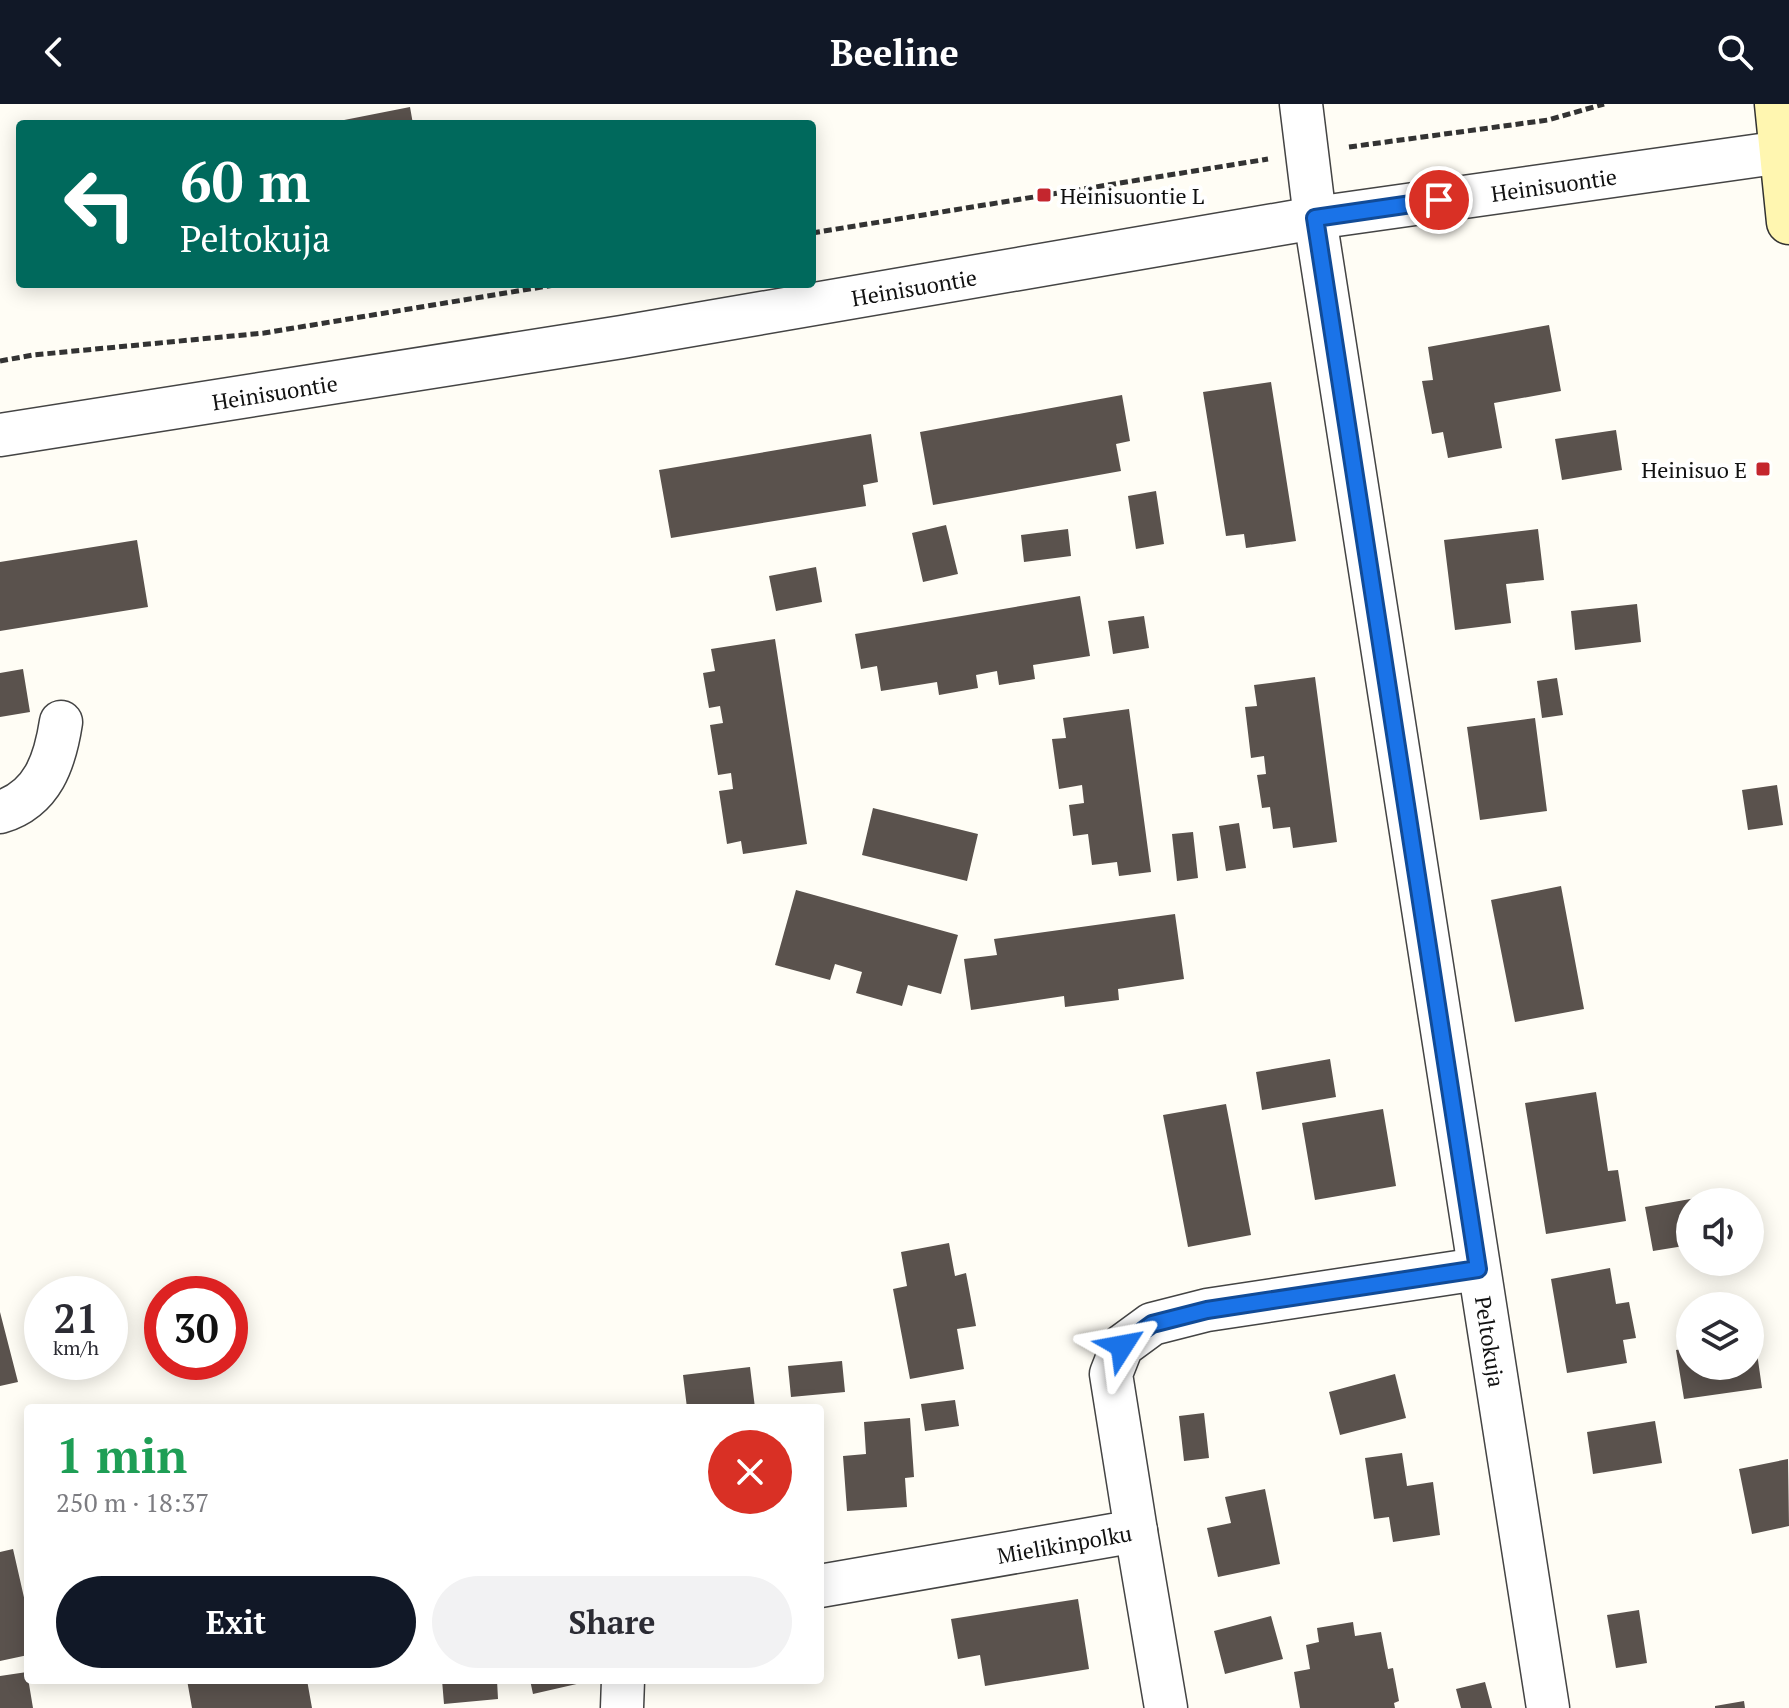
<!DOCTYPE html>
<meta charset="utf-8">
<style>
:root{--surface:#fff;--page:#f2f2f3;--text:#2b2b33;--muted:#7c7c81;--accent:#111827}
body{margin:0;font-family:"PT Serif",serif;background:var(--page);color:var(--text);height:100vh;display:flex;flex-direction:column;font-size:30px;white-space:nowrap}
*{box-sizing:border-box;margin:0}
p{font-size:26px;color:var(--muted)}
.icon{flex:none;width:44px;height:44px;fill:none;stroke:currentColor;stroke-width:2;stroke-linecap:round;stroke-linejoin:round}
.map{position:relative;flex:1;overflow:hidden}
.drawer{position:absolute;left:24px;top:1300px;width:800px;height:280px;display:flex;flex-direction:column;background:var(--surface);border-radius:8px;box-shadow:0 4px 20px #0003}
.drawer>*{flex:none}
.top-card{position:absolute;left:16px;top:16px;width:800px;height:168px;border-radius:8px;box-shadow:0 4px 20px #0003;background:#00695c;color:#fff;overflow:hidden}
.controls{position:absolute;left:1676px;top:1084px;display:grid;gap:16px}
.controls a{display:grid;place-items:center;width:88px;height:88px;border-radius:50%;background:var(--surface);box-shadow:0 4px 20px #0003;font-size:40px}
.speed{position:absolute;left:24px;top:1172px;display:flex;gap:16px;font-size:40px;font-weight:700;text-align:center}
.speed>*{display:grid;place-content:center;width:104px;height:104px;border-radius:50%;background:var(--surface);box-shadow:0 4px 20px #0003;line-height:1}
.speed small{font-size:20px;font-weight:400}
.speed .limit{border:12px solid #d22;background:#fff;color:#111}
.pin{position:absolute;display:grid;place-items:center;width:68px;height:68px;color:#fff;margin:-34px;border:4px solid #fff;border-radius:50%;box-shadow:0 2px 8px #0007}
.me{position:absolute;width:88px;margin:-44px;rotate:56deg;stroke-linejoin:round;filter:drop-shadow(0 0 6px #0008)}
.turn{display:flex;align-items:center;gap:28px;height:168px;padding:0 32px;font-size:36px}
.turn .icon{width:104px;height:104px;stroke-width:2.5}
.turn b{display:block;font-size:56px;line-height:68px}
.round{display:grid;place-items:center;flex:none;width:84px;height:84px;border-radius:42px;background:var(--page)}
.head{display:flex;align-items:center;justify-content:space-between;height:136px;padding:0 32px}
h1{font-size:48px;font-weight:700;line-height:60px;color:#1e9e55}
.action{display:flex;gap:16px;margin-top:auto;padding:16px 32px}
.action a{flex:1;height:92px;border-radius:48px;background:var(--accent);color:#fff;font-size:32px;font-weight:700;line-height:92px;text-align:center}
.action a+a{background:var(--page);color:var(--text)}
header{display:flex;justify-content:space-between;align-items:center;height:104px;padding:0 32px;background:var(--accent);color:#fff;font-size:36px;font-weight:700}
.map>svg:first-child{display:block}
.building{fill:#5a524d}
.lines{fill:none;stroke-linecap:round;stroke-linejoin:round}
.minor-casing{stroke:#444;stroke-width:45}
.secondary-casing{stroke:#333;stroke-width:47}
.path{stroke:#333;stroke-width:5;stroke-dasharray:8 4;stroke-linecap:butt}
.minor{stroke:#fff;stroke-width:42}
.secondary{stroke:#fff6b0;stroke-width:44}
.route-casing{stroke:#114b97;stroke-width:20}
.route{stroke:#1a73e8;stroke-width:14}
.poi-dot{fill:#c4262e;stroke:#fff;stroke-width:3}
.labels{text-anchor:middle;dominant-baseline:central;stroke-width:8;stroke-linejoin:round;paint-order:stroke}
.street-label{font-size:22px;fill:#111;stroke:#fff}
.poi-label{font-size:22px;fill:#111;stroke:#fff;text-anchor:start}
</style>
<header><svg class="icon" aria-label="back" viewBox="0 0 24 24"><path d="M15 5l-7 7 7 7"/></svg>Beeline<svg class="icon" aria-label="search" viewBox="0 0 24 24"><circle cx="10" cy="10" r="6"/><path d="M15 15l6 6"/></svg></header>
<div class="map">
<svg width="1789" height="1604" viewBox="0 0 1789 1604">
<rect width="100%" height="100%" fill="#fffdf5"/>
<!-- building -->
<path class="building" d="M 410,3 L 413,20 L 329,20 L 329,19 Z
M 1549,221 L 1561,287 L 1494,299 L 1502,344 L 1448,354 L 1443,328 L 1432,330 L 1422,277 L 1433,276 L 1428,243 Z
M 1271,278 L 1296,437 L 1246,444 L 1244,430 L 1226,432 L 1203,288 Z
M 1122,291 L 1130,337 L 1116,340 L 1121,367 L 933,401 L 920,328 Z
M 1616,326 L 1622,366 L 1562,376 L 1555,335 Z
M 871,330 L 878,378 L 863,381 L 866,402 L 671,434 L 659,366 Z
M 1156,387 L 1164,440 L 1136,445 L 1128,392 Z
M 946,421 L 958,470 L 923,478 L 912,429 Z
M 1068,425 L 1071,452 L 1024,458 L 1021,431 Z
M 1538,425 L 1544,476 L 1506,480 L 1511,519 L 1455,526 L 1444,436 Z
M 137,436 L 148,503 L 0,527 L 0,458 Z
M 816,463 L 822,498 L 776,507 L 769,472 Z
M 1080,492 L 1090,552 L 1033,561 L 1035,575 L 999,581 L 997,567 L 976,571 L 978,584 L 939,591 L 937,578 L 881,587 L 877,562 L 861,565 L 855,530 Z
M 1637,500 L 1641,538 L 1575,546 L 1571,507 Z
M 1144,512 L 1149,544 L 1113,550 L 1108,517 Z
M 775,535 L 807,740 L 743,750 L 741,737 L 727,740 L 719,687 L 733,685 L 731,669 L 718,671 L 710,621 L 723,619 L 720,602 L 709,604 L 703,569 L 715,567 L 711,545 Z
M 23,565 L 30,608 L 0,613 L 0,569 Z
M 1315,573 L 1337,738 L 1293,744 L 1290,723 L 1273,725 L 1270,703 L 1262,704 L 1257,671 L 1266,670 L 1264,652 L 1251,654 L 1245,603 L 1257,602 L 1254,581 Z
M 1557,574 L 1563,611 L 1542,614 L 1537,577 Z
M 1129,605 L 1151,768 L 1119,772 L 1117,758 L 1092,761 L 1088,730 L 1073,732 L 1069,701 L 1084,699 L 1082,681 L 1059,685 L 1052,635 L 1066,634 L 1063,614 Z
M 1535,614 L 1547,707 L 1480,716 L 1467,623 Z
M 1777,681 L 1783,721 L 1748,726 L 1742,686 Z
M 873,704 L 978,730 L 967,777 L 862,751 Z
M 1239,719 L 1246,764 L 1226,767 L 1219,722 Z
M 1193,728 L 1198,774 L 1177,777 L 1172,730 Z
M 1561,782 L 1584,905 L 1515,918 L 1491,796 Z
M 796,786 L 958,831 L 941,890 L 908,881 L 902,902 L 856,889 L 862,868 L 835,860 L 830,876 L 775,861 Z
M 1175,810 L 1184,875 L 1118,885 L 1119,896 L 1065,903 L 1064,892 L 971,906 L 964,855 L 997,851 L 994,835 Z
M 1330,955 L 1336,993 L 1262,1006 L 1256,968 Z
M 1596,988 L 1608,1067 L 1618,1066 L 1626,1117 L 1546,1130 L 1525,999 Z
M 1226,1000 L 1251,1131 L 1188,1143 L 1163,1011 Z
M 1383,1005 L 1396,1082 L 1315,1096 L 1302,1019 Z
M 1713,1091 L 1714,1098 L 1690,1098 L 1690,1141 L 1653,1147 L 1645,1103 Z
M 949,1139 L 955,1172 L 966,1169 L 976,1222 L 957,1225 L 964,1265 L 910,1275 L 893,1185 L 907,1182 L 901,1148 Z
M 1610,1164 L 1616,1200 L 1629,1198 L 1636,1234 L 1623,1236 L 1627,1259 L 1567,1269 L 1551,1175 Z
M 0,1208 L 18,1278 L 0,1282 Z
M 1750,1235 L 1755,1235 L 1762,1284 L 1684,1295 L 1676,1246 L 1690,1244 L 1690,1262 L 1750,1262 Z
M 842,1257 L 845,1288 L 791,1293 L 788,1262 Z
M 750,1263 L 755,1304 L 687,1304 L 683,1271 Z
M 1395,1270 L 1406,1314 L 1340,1331 L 1329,1288 Z
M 955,1296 L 959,1322 L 925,1327 L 921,1300 Z
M 1204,1309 L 1209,1354 L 1184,1357 L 1179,1312 Z
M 910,1314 L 914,1373 L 905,1374 L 907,1403 L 847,1407 L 843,1352 L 866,1350 L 864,1318 Z
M 1655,1317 L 1662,1359 L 1593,1370 L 1587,1328 Z
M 1402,1349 L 1407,1382 L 1433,1378 L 1440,1431 L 1393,1438 L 1389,1413 L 1374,1415 L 1365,1354 Z
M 1788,1355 L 1789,1422 L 1752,1430 L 1739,1365 Z
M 1265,1385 L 1280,1460 L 1218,1473 L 1207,1424 L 1231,1419 L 1225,1393 Z
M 13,1445 L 28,1511 L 28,1551 L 0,1557 L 0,1448 Z
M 1078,1495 L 1089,1565 L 985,1582 L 980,1551 L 958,1555 L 951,1515 Z
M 1639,1506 L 1647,1559 L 1616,1564 L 1607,1511 Z
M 1271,1512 L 1283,1555 L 1225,1570 L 1214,1527 Z
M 1353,1518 L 1355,1532 L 1381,1528 L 1388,1565 L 1393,1564 L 1399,1597 L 1394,1599 L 1395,1604 L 1300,1604 L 1294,1568 L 1310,1565 L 1306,1541 L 1319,1538 L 1317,1524 Z
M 27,1568 L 33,1604 L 0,1604 L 0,1572 Z
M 187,1576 L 307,1576 L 312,1604 L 192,1604 Z
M 442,1576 L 497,1576 L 498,1595 L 444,1600 Z
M 530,1576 L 581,1576 L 581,1579 L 533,1590 Z
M 1485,1578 L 1492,1604 L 1461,1604 L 1456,1585 Z
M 1744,1597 L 1745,1604 L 1715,1604 L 1715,1602 Z"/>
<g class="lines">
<!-- minor casing -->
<g class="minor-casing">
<g id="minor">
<path id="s1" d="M 1301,0 L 1315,114 L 1548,1604"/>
<path id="s2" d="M 0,331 L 622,233 L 1315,114 L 1782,48"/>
<path d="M 0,708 C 43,695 55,657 61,618"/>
<path d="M 1136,1427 L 1166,1604"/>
<path id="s3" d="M 820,1482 L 1136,1427 L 1111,1270 L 1122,1242 L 1152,1220 L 1207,1206 L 1478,1165"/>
<path d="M 622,1604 L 623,1576"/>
</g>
</g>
<!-- secondary casing -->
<g class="secondary-casing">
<path id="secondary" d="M 1777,0 L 1789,118"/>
</g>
<!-- path -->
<path class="path" d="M 1349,43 L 1548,16 L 1604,0
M 812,129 L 1268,55
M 0,257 L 33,251 L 264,229 L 560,180"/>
<!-- minor -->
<use href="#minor" class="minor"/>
<!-- secondary -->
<use href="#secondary" class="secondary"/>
</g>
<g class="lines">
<!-- route casing -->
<g class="route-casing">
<path id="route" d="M 1122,1242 L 1152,1220 L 1207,1206 L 1478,1165 L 1315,114 L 1439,96"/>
</g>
<!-- route -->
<use href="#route" class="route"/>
</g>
<!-- markers -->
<g class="poi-dot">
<rect x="1036" y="83" width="16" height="16" rx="4"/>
<rect x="1755" y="357" width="16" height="16" rx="4"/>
</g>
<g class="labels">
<!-- street labels -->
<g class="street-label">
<text stroke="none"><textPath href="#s2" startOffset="1574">Heinisuontie</textPath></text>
<text stroke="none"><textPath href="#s2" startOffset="926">Heinisuontie</textPath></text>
<text stroke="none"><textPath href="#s2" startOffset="278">Heinisuontie</textPath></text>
<text stroke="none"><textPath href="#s1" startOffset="1252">Peltokuja</textPath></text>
<text stroke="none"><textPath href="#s3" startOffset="248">Mielikinpolku</textPath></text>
</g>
<!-- poi labels -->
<g class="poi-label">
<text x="1060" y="91">Heinisuontie L</text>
<text x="1747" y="365" text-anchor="end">Heinisuo E</text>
</g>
</g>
</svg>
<div class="controls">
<a><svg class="icon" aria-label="sound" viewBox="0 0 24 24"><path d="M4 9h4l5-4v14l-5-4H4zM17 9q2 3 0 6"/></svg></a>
<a><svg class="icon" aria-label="layers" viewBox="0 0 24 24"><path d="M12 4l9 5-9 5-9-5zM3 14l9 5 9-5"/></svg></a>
</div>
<div class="speed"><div>21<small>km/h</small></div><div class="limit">30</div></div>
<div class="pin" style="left:1439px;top:96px;background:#d93025"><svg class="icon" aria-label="arrive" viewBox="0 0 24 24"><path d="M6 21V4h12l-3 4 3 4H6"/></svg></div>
<svg class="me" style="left:1122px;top:1242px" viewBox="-20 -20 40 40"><path d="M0-17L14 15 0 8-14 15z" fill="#1a73e8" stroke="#fff" stroke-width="4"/></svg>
<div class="top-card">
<div class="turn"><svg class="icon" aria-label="left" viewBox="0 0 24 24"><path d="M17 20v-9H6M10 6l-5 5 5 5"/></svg><div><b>60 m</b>Peltokuja</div></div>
</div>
<section class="drawer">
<div class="head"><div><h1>1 min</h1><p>250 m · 18:37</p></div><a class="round" style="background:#d93025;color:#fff"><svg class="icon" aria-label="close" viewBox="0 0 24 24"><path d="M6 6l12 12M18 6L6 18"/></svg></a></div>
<div class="action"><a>Exit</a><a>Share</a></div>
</section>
</div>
